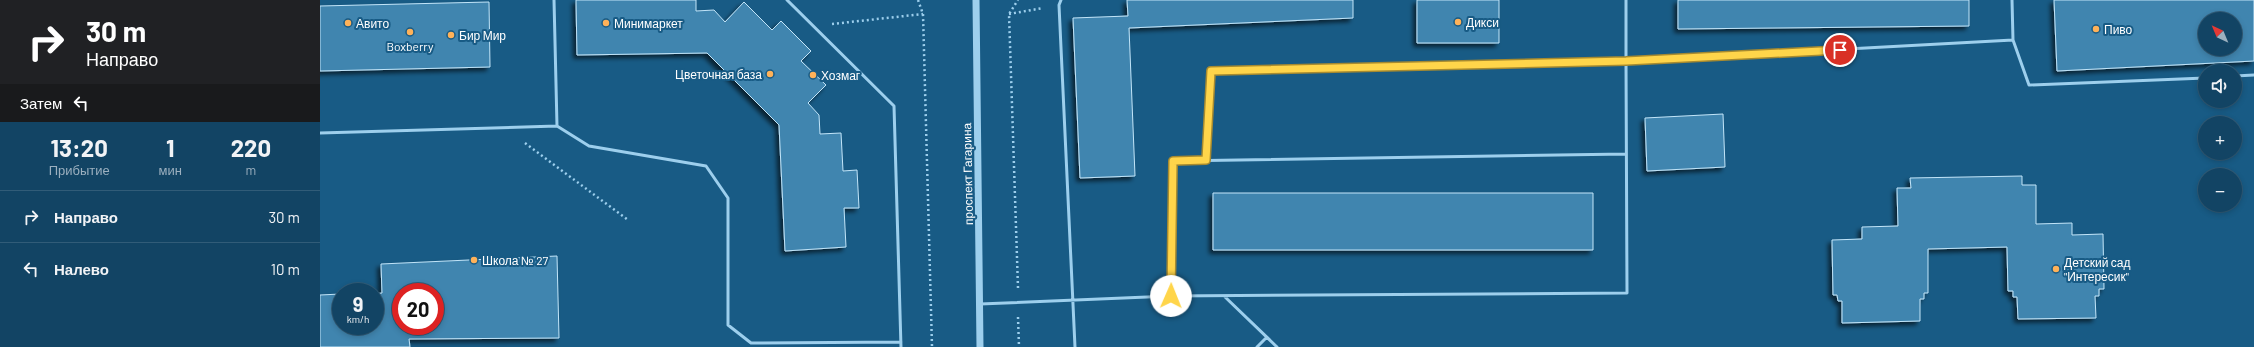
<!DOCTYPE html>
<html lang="ru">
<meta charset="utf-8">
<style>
:root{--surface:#124464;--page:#1f4e6d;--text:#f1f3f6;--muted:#9cb0bf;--line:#315c78}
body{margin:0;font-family:Barlow,sans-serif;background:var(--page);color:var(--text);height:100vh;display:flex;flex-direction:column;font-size:15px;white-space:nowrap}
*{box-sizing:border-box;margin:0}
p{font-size:13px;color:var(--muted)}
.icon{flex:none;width:22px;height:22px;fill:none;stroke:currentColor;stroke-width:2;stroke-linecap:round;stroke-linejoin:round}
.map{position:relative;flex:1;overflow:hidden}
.details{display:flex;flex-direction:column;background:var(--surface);width:320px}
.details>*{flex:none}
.banner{background:#202124;color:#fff;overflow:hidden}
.needle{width:26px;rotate:316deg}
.buttons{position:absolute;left:1878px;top:12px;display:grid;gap:8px}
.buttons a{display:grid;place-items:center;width:44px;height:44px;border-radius:50%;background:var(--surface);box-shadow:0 2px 6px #0003,0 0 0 1px var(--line);font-size:20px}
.speed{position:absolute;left:12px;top:283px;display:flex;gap:8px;font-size:20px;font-weight:700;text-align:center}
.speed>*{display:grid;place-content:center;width:52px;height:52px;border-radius:50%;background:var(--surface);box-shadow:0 2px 6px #0003,0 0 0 1px var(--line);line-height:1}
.speed small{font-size:10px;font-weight:400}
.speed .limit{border:6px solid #d22;background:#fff;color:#111}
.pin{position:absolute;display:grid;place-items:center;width:34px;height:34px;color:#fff;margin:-17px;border:2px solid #fff;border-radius:50%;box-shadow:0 1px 4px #0007}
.me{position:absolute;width:44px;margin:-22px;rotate:1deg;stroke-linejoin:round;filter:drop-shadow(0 0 3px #0008)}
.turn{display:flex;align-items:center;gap:14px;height:84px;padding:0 20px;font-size:18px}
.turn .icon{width:52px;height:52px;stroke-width:2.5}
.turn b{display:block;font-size:28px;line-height:34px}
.then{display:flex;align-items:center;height:38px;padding:0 20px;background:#0003;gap:8px;font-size:15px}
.eta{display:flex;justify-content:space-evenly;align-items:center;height:68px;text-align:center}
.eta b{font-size:24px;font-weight:700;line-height:28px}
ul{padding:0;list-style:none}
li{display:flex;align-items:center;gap:12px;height:52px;padding:0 20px;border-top:1px solid var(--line)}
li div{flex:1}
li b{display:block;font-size:15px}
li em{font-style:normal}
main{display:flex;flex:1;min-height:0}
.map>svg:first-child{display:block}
.building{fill:#4085af;stroke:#c2e5f9;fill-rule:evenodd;filter:url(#shadow)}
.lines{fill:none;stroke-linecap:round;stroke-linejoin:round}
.path{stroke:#9dcfed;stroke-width:2.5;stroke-dasharray:2 3;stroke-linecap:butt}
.service{stroke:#9dcfed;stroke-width:3}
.tertiary{stroke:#9dcfed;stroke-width:7}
.route-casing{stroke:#a68a30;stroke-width:10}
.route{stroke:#ffd54a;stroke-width:7}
.poi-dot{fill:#ffb259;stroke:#185b85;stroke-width:1.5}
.labels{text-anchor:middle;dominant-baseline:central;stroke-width:4;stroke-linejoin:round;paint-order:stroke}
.poi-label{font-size:12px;fill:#fff;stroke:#185b85;text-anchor:start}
.street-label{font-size:12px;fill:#fff;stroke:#185b85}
</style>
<main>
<section class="details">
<div class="banner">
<div class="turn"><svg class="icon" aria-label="right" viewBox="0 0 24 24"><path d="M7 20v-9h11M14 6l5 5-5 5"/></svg><div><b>30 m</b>Направо</div></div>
<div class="then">Затем<svg class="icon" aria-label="left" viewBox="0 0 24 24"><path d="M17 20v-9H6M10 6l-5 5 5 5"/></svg></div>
</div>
<div class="eta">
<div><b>13:20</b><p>Прибытие</p></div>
<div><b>1</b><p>мин</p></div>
<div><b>220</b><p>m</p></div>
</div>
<ul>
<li><svg class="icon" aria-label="right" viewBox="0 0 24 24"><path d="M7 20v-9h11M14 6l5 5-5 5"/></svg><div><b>Направо</b></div><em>30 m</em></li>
<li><svg class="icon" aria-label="left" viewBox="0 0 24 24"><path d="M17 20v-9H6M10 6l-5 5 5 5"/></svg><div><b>Налево</b></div><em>10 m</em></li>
</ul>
</section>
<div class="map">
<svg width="1934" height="347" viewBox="0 0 1934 347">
<defs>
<filter id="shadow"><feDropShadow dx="-3.5" dy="3.5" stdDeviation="2" flood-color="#0009"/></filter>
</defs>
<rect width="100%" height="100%" fill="#185b85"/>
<!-- building -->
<path class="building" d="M 256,0 L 376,0 L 376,11 L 394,10 L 405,22 L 424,2 L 452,30 L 461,21 L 491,51 L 481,61 L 506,85 L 488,103 L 499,115 L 500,134 L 521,133 L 523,171 L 537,170 L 539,208 L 524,208 L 526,247 L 465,251 L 459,125 L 387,53 L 257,55 Z
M 807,0 L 1033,0 L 1033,18 L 809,28 L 815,176 L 760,178 L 753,18 L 808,16 Z
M 1097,0 L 1179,0 L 1179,43 L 1097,43 Z
M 1358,0 L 1649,0 L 1649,26 L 1358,29 Z
M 1734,0 L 1934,0 L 1934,61 L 1737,71 ZM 1885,19 L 1915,19 L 1915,49 L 1885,49 Z
M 169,2 L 170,67 L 0,71 L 0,6 Z
M 1403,114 L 1405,167 L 1327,171 L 1325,118 Z
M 1702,176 L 1702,185 L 1716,185 L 1716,224 L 1752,223 L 1752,235 L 1783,234 L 1784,289 L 1779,289 L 1779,296 L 1775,296 L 1776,318 L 1698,319 L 1697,297 L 1693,297 L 1693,291 L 1688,291 L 1687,247 L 1608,249 L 1608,293 L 1604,293 L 1604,299 L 1600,299 L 1600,321 L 1522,323 L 1522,301 L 1518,301 L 1517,295 L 1513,295 L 1512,240 L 1542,239 L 1542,227 L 1578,226 L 1577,188 L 1591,188 L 1590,178 Z
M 893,193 L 1273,193 L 1273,250 L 893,250 Z
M 237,256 L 239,338 L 89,339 L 90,347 L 0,347 L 0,295 L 21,294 L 21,326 L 55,326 L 55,294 L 62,293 L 61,264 ZM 81,292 L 115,292 L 115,326 L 81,326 Z"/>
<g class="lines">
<!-- path -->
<path class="path" d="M 598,0 L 603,14 L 612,347
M 689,14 L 723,8
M 512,24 L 603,14
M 205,143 L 308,220
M 698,288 L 689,14 L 698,0
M 698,317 L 699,347"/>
<!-- service -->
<path class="service" d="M 467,0 L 574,106 L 581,347
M 741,0 L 739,5 L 755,347
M 1692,0 L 1693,40
M 1915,76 L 1934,75
M 237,126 L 269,146 L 386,166 L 408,198 L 408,325 L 431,343 L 581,342
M 0,133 L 237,126 L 234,0
M 1306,154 L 853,161 L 851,296 L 1307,293 L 1306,61 L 1693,40 L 1709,85 L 1885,78
M 886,160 L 891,71 L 1306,61 L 1306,0
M 904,296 L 957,347
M 660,304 L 851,296
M 937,347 L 947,337"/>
<!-- tertiary -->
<path class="tertiary" d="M 656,0 L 660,347"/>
</g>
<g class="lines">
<!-- route casing -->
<g class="route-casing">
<path id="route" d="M 851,296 L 853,161 L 886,160 L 891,71 L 1306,61 L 1520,50"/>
</g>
<!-- route -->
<use href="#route" class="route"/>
</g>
<!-- markers -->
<g class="poi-dot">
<circle cx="1138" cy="22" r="4"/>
<circle cx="28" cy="23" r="4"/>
<circle cx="286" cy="23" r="4"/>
<circle cx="1776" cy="29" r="4"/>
<circle cx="90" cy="32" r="4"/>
<circle cx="131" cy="35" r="4"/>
<circle cx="450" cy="74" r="4"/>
<circle cx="493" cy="75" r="4"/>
<circle cx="154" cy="260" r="4"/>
<circle cx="1736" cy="269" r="4"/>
</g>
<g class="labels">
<!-- poi labels -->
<g class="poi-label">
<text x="1146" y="22">Дикси</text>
<text x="36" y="23">Авито</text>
<text x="294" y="23">Минимаркет</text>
<text x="1784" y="29">Пиво</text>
<text x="139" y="35">Бир Мир</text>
<text x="90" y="46" text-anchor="middle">Boxberry</text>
<text x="442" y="74" text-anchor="end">Цветочная база</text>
<text x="501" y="75">Хозмаг</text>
<text x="162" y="260">Школа № 27</text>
<text x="1744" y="262">Детский сад<tspan x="1744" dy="14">"Интересик"</tspan></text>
</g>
<!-- street labels -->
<g class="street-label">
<text transform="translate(647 174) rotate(-91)">проспект Гагарина</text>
</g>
</g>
</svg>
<div class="buttons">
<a><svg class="needle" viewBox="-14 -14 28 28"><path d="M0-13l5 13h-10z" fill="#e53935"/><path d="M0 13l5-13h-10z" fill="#9cb0bf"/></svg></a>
<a><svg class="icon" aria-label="sound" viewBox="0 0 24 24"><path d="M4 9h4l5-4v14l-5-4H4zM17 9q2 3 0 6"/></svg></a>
<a>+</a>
<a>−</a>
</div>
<div class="speed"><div>9<small>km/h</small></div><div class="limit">20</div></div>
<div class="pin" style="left:1520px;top:50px;background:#d93025"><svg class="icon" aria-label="arrive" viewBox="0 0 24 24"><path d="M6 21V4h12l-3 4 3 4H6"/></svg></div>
<svg class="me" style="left:851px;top:296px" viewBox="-20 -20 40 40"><circle r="19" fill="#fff"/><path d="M0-13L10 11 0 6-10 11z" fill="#ffd54a"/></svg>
</div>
</main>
